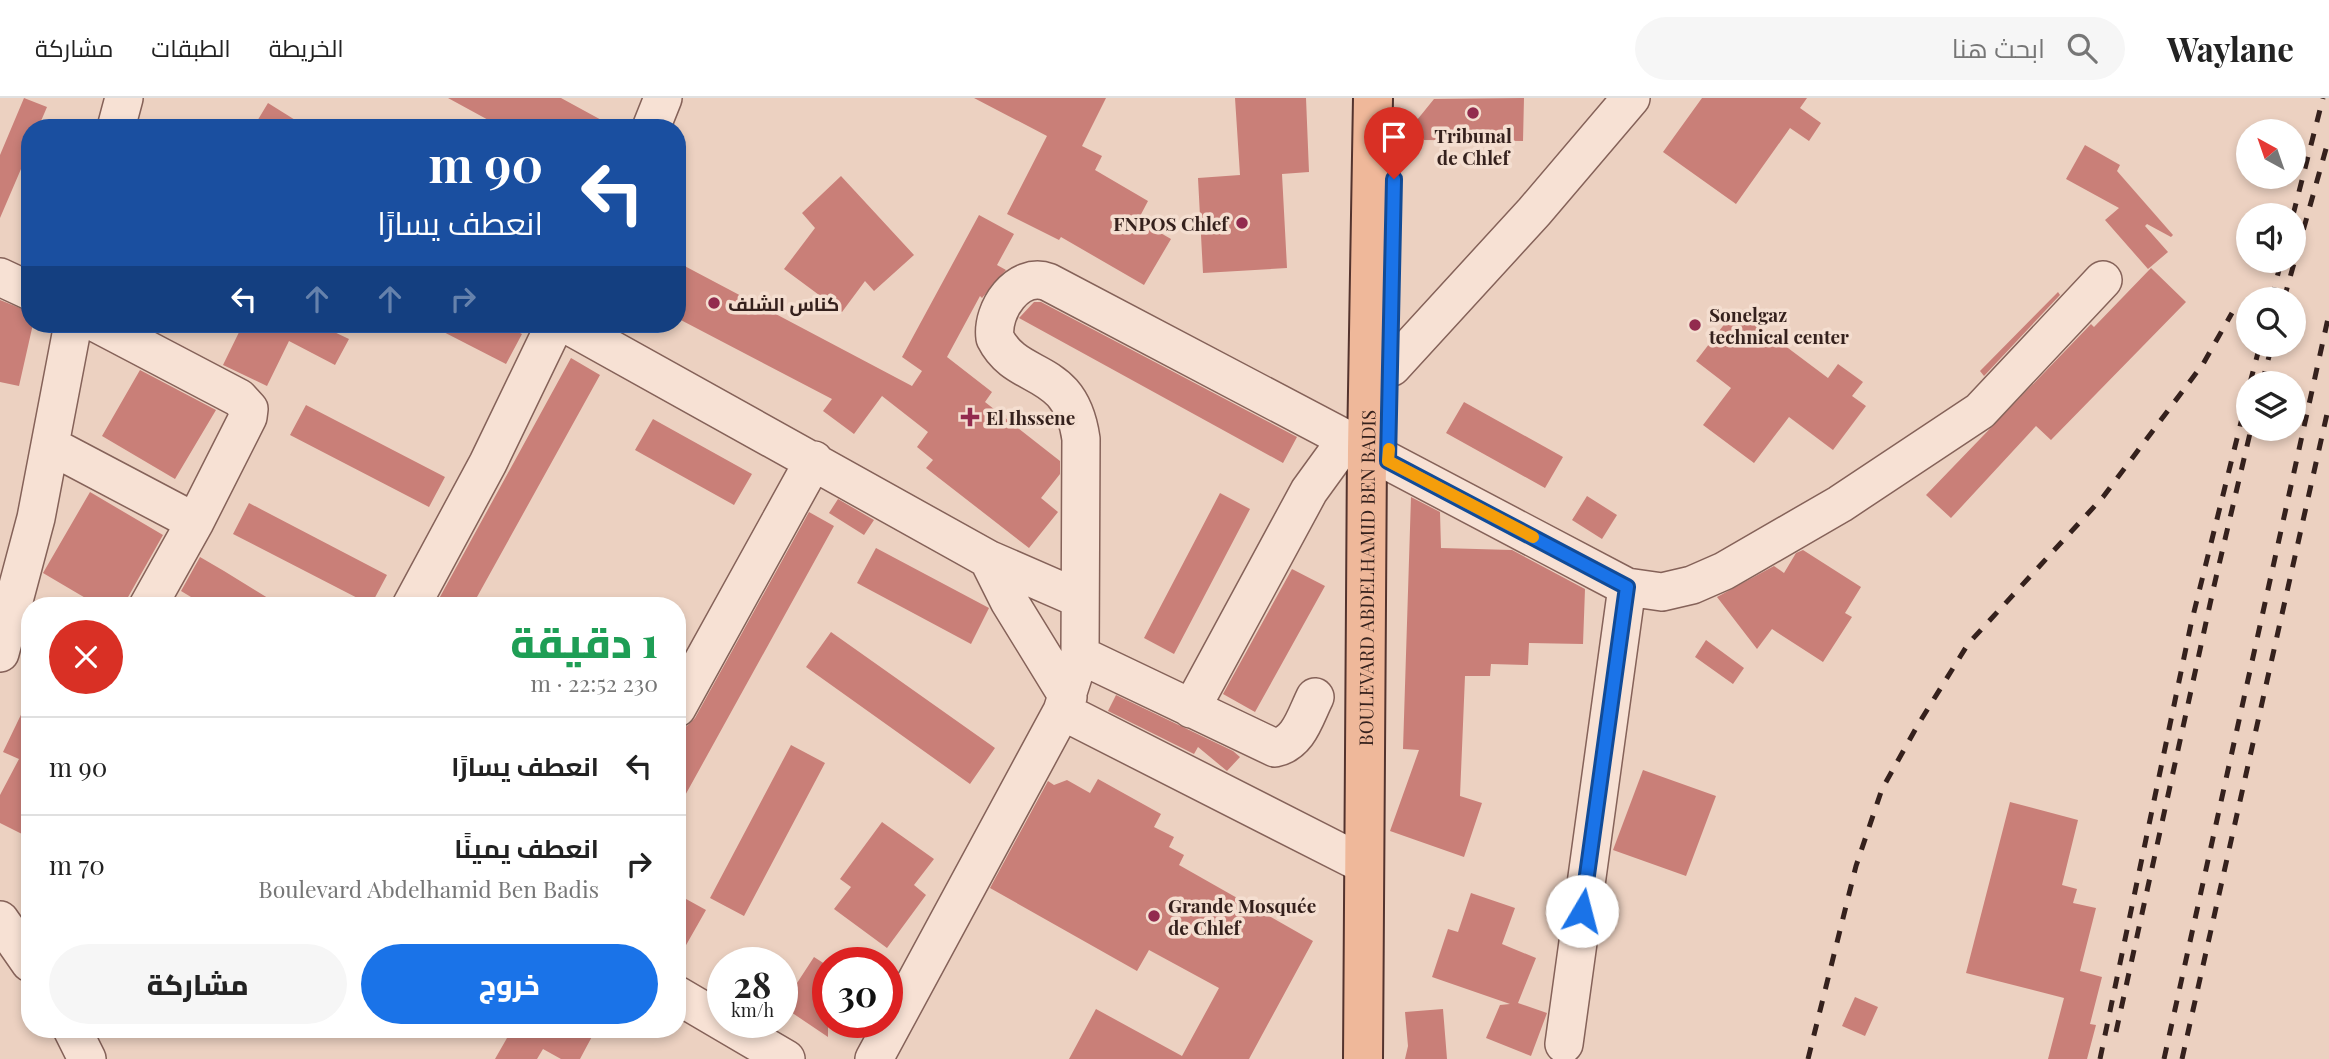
<!DOCTYPE html>
<html lang="ar">
<meta charset="utf-8">
<style>
:root{--surface:#fff;--page:#f6f6f6;--text:#222;--muted:#767676;--line:#e0e0e0;--accent:#1a73e8}
body{margin:0;font-family:"Playfair Display",Cairo,serif;background:var(--page);color:var(--text);direction:rtl;height:100vh;display:flex;flex-direction:column;font-size:26px;white-space:nowrap}
*{box-sizing:border-box;margin:0}
p{font-size:23px;color:var(--muted)}
.icon{flex:none;width:38px;height:38px;fill:none;stroke:currentColor;stroke-width:2;stroke-linecap:round;stroke-linejoin:round}
.map{position:relative;flex:1;overflow:hidden;direction:ltr}
.details{position:absolute;left:21px;top:499px;width:665px;height:441px;display:flex;flex-direction:column;background:var(--surface);border-radius:28px;box-shadow:0 4px 10px #0003;direction:rtl}
.details>*{flex:none}
.hud{position:absolute;left:21px;top:21px;width:665px;height:214px;border-radius:28px;box-shadow:0 4px 10px #0003;direction:rtl;background:#1a4fa0;color:#fff;overflow:hidden}
.needle{width:46px;rotate:320deg}
.fabs{position:absolute;left:2236px;top:21px;display:grid;gap:14px}
.fabs a{display:grid;place-items:center;width:70px;height:70px;border-radius:50%;background:var(--surface);box-shadow:0 4px 10px #0003;font-size:35px}
.speed{position:absolute;left:707px;top:849px;display:flex;gap:14px;font-size:35px;font-weight:700;text-align:center}
.speed>*{display:grid;place-content:center;width:91px;height:91px;border-radius:50%;background:var(--surface);box-shadow:0 4px 10px #0003;line-height:1}
.speed small{font-size:18px;font-weight:400}
.speed .limit{border:10px solid #d22;background:#fff;color:#111}
.pin{position:absolute;display:grid;place-items:center;width:60px;height:60px;color:#fff;margin:-72px -30px;border-radius:50% 50% 50% 0;rotate:-45deg;box-shadow:0 0 7px #0007}
.pin .icon{rotate:45deg}
.me{position:absolute;width:77px;margin:-38px;rotate:8deg;stroke-linejoin:round;filter:drop-shadow(0 0 5px #0008)}
.turn{display:flex;align-items:center;gap:24px;height:147px;padding:0 28px;font-size:32px}
.turn .icon{width:91px;height:91px;stroke-width:2.5}
.turn b{display:block;font-size:49px;line-height:60px}
.lanes{display:flex;align-items:center;height:66px;padding:0 28px;background:#0003;justify-content:center;gap:35px;direction:ltr}
.lanes .off{opacity:.35}
.round{display:grid;place-items:center;flex:none;width:74px;height:74px;border-radius:37px;background:var(--page)}
.summary{display:flex;align-items:center;justify-content:space-between;height:119px;padding:0 28px}
h1{font-size:42px;font-weight:800;line-height:52px;color:#1e9e55}
.primary-button{display:flex;gap:14px;margin-top:auto;padding:14px 28px}
.primary-button a{flex:1;height:80px;border-radius:42px;background:var(--accent);color:#fff;font-size:28px;font-weight:800;line-height:80px;text-align:center}
.primary-button a+a{background:var(--page);color:var(--text)}
ul{padding:0;list-style:none}
li{display:flex;align-items:center;gap:21px;height:98px;padding:0 28px;border-top:2px solid var(--line)}
li div{flex:1}
li b{display:block;font-size:26px}
li em{font-style:normal}
header{display:flex;align-items:center;gap:42px;box-sizing:border-box;height:98px;padding:0 35px;background:var(--surface);border-bottom:2px solid var(--line)}
header strong{font-size:33px}
nav{display:flex;gap:38px;margin-inline-start:auto;font-size:24px}
.search{width:490px;height:63px;background:var(--page);display:flex;align-items:center;gap:18px;box-sizing:border-box;padding:0 24px;border-radius:38px;color:var(--muted);font-size:26px}
.map>svg:first-child{display:block}
.building{fill:#c97f78}
.lines{fill:none;stroke-linecap:round;stroke-linejoin:round}
.minor-casing{stroke:#856259;stroke-width:40}
.major-casing{stroke:#53332e;stroke-width:42}
.minor{stroke:#f7e1d4;stroke-width:37}
.major{stroke:#efb89a;stroke-width:38}
.rail{stroke:#35211d;stroke-width:5;stroke-dasharray:12 12;stroke-linecap:butt}
.route-casing{stroke:#114b97;stroke-width:18}
.route{stroke:#1a73e8;stroke-width:12}
.slow{stroke:#f59e0b;stroke-width:12}
.poi-dot{fill:#922b4e;stroke:#f4ded0;stroke-width:2.5}
.labels{text-anchor:middle;dominant-baseline:central;stroke-width:7;stroke-linejoin:round;paint-order:stroke}
.poi-label{font-size:19px;font-weight:bold;fill:#35211d;stroke:#f4ded0;text-anchor:start}
.street-label{font-size:19px;fill:#35211d;stroke:#f4ded0}
</style>
<header>
<strong>Waylane</strong>
<div class="search"><svg class="icon" aria-label="search" viewBox="0 0 24 24"><circle cx="10" cy="10" r="6"/><path d="M15 15l6 6"/></svg>ابحث هنا</div>
<nav><a>الخريطة</a><a>الطبقات</a><a>مشاركة</a></nav>
</header>
<div class="map">
<svg width="2329" height="961" viewBox="0 0 2329 961">
<rect width="100%" height="100%" fill="#ecd1c1"/>
<!-- building -->
<path class="building" d="M 24,0 L 47,9 L 38,30 L 30,30 L 30,50 L 0,120 L 0,57 Z
M 448,0 L 561,0 L 616,30 L 503,30 Z
M 974,0 L 1106,0 L 1082,48 L 1102,58 L 1095,72 L 1148,103 L 1138,122 L 1171,141 L 1144,187 L 1061,139 L 1059,142 L 1007,116 L 1047,38 Z
M 1235,0 L 1306,0 L 1309,74 L 1282,76 L 1287,170 L 1203,175 L 1198,80 L 1240,77 Z
M 1524,0 L 1523,43 L 1424,42 L 1417,22 L 1434,1 Z
M 1702,0 L 1807,0 L 1800,10 L 1821,25 L 1809,43 L 1790,30 L 1736,106 L 1663,54 Z
M 268,5 L 308,30 L 253,30 Z
M 2085,47 L 2120,67 L 2117,73 L 2173,137 L 2171,139 L 2147,126 L 2145,128 L 2168,154 L 2148,171 L 2105,122 L 2119,110 L 2066,81 Z
M 841,78 L 914,157 L 874,193 L 865,183 L 842,214 L 784,171 L 815,130 L 802,115 Z
M 979,117 L 1014,136 L 997,167 L 1006,172 L 982,200 L 980,198 L 947,259 L 992,294 L 985,304 L 1060,363 L 1060,376 L 1041,400 L 1058,414 L 1029,450 L 926,370 L 933,362 L 917,349 L 928,334 L 882,298 L 854,336 L 823,313 L 832,301 L 677,220 L 677,164 L 912,288 L 922,273 L 902,259 Z
M 2151,170 L 2186,204 L 2051,342 L 2036,328 L 1951,420 L 1926,397 L 2091,226 L 2094,229 Z
M 2058,194 L 2060,197 L 1984,278 L 1980,273 Z
M 0,202 L 30,214 L 30,226 L 33,226 L 19,288 L 0,284 Z
M 1034,204 L 1041,204 L 1297,339 L 1283,365 L 1019,220 Z
M 1736,211 L 1828,280 L 1838,266 L 1863,284 L 1852,298 L 1866,308 L 1833,352 L 1789,319 L 1754,365 L 1703,327 L 1731,290 L 1696,263 Z
M 243,226 L 333,226 L 330,232 L 349,241 L 335,267 L 289,243 L 267,288 L 223,267 Z
M 428,226 L 501,226 L 522,236 L 506,266 Z
M 571,260 L 600,277 L 472,508 L 435,508 Z
M 140,272 L 216,312 L 175,381 L 102,338 Z
M 1464,304 L 1563,359 L 1545,390 L 1446,335 Z
M 306,307 L 445,379 L 429,409 L 290,337 Z
M 653,321 L 752,376 L 734,407 L 635,352 Z
M 90,394 L 163,437 L 123,508 L 99,508 L 43,475 Z
M 1220,395 L 1250,411 L 1174,556 L 1144,540 Z
M 1587,398 L 1617,417 L 1602,441 L 1572,422 Z
M 1411,399 L 1440,414 L 1441,450 L 1512,452 L 1585,491 L 1583,546 L 1529,545 L 1528,567 L 1491,566 L 1490,578 L 1465,578 L 1460,698 L 1482,705 L 1464,759 L 1390,733 L 1419,652 L 1403,651 Z
M 838,401 L 874,422 L 864,437 L 829,415 Z
M 249,405 L 387,477 L 371,507 L 233,436 Z
M 809,414 L 834,428 L 677,712 L 677,631 L 687,628 L 695,620 Z
M 876,450 L 989,510 L 971,546 L 857,485 Z
M 1803,452 L 1861,489 L 1845,515 L 1852,519 L 1823,564 L 1772,531 L 1757,551 L 1717,499 L 1774,468 L 1784,475 L 1796,455 Z
M 200,459 L 224,473 L 281,508 L 206,508 L 181,493 Z
M 1292,471 L 1325,488 L 1255,614 L 1223,596 Z
M 831,534 L 995,650 L 970,686 L 806,569 Z
M 1706,542 L 1744,570 L 1733,586 L 1695,559 Z
M 1116,597 L 1233,653 L 1240,659 L 1227,673 L 1198,649 L 1194,656 L 1108,613 Z
M 30,598 L 30,740 L 0,725 L 0,697 L 19,661 L 3,654 Z
M 791,647 L 825,665 L 744,818 L 710,800 Z
M 1643,672 L 1716,698 L 1686,778 L 1613,752 Z
M 1098,681 L 1161,716 L 1154,729 L 1174,739 L 1169,749 L 1184,757 L 1179,767 L 1313,843 L 1249,961 L 1069,961 L 1096,911 L 1182,958 L 1219,890 L 1149,852 L 1137,873 L 990,790 L 1048,683 L 1054,687 L 1067,682 L 1090,695 Z
M 2010,704 L 2078,722 L 2062,787 L 2077,791 L 2073,805 L 2096,810 L 2080,873 L 2102,879 L 2090,926 L 2096,927 L 2087,961 L 2048,961 L 2064,900 L 1966,875 Z
M 882,724 L 934,761 L 914,787 L 926,797 L 887,850 L 834,811 L 851,789 L 840,781 Z
M 1471,795 L 1515,810 L 1502,846 L 1536,860 L 1518,905 L 1547,915 L 1531,958 L 1486,940 L 1500,907 L 1510,906 L 1432,879 L 1448,831 L 1458,834 Z
M 677,796 L 706,812 L 677,863 Z
M 814,859 L 828,868 L 828,939 L 782,908 Z
M 1855,899 L 1878,909 L 1865,938 L 1842,928 Z
M 1443,911 L 1447,961 L 1405,961 L 1408,948 L 1405,914 Z
M 507,931 L 596,931 L 580,961 L 561,961 L 543,951 L 537,961 L 495,961 L 511,933 Z"/>
<g class="lines">
<!-- minor casing -->
<g class="minor-casing">
<path id="minor" d="M 116,30 L 124,0
M 651,30 L 663,0
M 0,179 L 30,193
M 98,226 L 239,300 L 249,311 L 248,319 L 195,424 L 148,508
M 566,226 L 988,461 L 1080,501
M 1392,269 L 1534,114 L 1631,0
M 51,348 L 195,424
M 988,461 L 1009,503 L 1068,599
M 411,508 L 488,365 L 555,226
M 0,555 L 36,420 L 73,226
M 1080,557 L 1275,650 C 1299,645 1305,619 1315,599
M 677,610 L 814,362
M 1191,611 L 1309,393 L 1346,342
M 1062,613 L 1363,766
M 0,822 L 30,865
M 677,897 L 723,924
M 723,924 L 786,961
M 72,931 L 87,961
M 1564,946 L 1627,489
M 874,961 L 1062,613 L 1080,557 L 1081,341 C 1070,265 1018,286 995,240 C 991,212 1018,173 1048,184 L 1627,489 L 1662,494 L 1692,487 L 1724,473 L 1840,406 L 1980,313 L 2103,182"/>
</g>
<!-- major casing -->
<g class="major-casing">
<g id="major">
<path id="s1" d="M 1363,961 L 1367,352 L 1373,0"/>
</g>
</g>
<!-- minor -->
<use href="#minor" class="minor"/>
<!-- major -->
<use href="#major" class="major"/>
<!-- rail -->
<path class="rail" d="M 2293,117 L 2323,0
M 2272,201 L 2281,163
M 2284,201 L 2329,40
M 2250,285 L 2260,247
M 2262,285 L 2272,247
M 2116,934 L 2214,488 L 2251,331
M 1808,961 L 1856,768 L 1882,691 L 1919,625 L 1968,546 L 2103,399 L 2203,266 L 2232,215
M 2100,961 L 2191,526 L 2249,292
M 2164,961 L 2329,216
M 2182,961 L 2329,307"/>
</g>
<g class="lines">
<!-- route casing -->
<g class="route-casing">
<path id="route" d="M 1394,81 L 1388,363 L 1627,489 L 1582,813"/>
</g>
<!-- route -->
<use href="#route" class="route"/>
<!-- slow -->
<path class="slow" d="M 1389,351 L 1388,363 L 1533,439"/>
</g>
<!-- markers -->
<g class="poi-dot">
<circle cx="1473" cy="15" r="7"/>
<circle cx="1242" cy="125" r="7"/>
<circle cx="714" cy="205" r="7"/>
<circle cx="1695" cy="227" r="7"/>
<path d="M966.5 308.5h7v7h7v7h-7v7h-7v-7h-7v-7h7z"/>
<circle cx="1154" cy="818" r="7"/>
</g>
<g class="labels">
<!-- poi labels -->
<g class="poi-label">
<text x="1473" y="37" text-anchor="middle">Tribunal<tspan x="1473" dy="22">de Chlef</tspan></text>
<text x="1228" y="125" text-anchor="end">FNPOS Chlef</text>
<text x="728" y="205">كناس الشلف</text>
<text x="1709" y="216">Sonelgaz<tspan x="1709" dy="22">technical center</tspan></text>
<text x="986" y="319">El Ihssene</text>
<text x="1168" y="807">Grande Mosquée<tspan x="1168" dy="22">de Chlef</tspan></text>
</g>
<!-- street labels -->
<g class="street-label">
<text stroke="none"><textPath href="#s1" startOffset="481">BOULEVARD ABDELHAMID BEN BADIS</textPath></text>
</g>
</g>
</svg>
<div class="fabs">
<a><svg class="needle" viewBox="-14 -14 28 28"><path d="M0-13l5 13h-10z" fill="#e53935"/><path d="M0 13l5-13h-10z" fill="#767676"/></svg></a>
<a><svg class="icon" aria-label="sound" viewBox="0 0 24 24"><path d="M4 9h4l5-4v14l-5-4H4zM17 9q2 3 0 6"/></svg></a>
<a><svg class="icon" aria-label="search" viewBox="0 0 24 24"><circle cx="10" cy="10" r="6"/><path d="M15 15l6 6"/></svg></a>
<a><svg class="icon" aria-label="layers" viewBox="0 0 24 24"><path d="M12 4l9 5-9 5-9-5zM3 14l9 5 9-5"/></svg></a>
</div>
<div class="speed"><div>28<small>km/h</small></div><div class="limit">30</div></div>
<div class="pin" style="left:1394px;top:81px;background:#d93025"><svg class="icon" aria-label="arrive" viewBox="0 0 24 24"><path d="M6 21V4h12l-3 4 3 4H6"/></svg></div>
<svg class="me" style="left:1582px;top:813px" viewBox="-20 -20 40 40"><circle r="19" fill="#fff"/><path d="M0-13L10 11 0 6-10 11z" fill="#1a73e8"/></svg>
<div class="hud">
<div class="turn"><svg class="icon" aria-label="left" viewBox="0 0 24 24"><path d="M17 20v-9H6M10 6l-5 5 5 5"/></svg><div><b>90 m</b>انعطف يسارًا</div></div>
<div class="lanes"><svg class="icon" aria-label="left" viewBox="0 0 24 24"><path d="M17 20v-9H6M10 6l-5 5 5 5"/></svg><svg class="icon off" aria-label="ahead" viewBox="0 0 24 24"><path d="M12 20V5M6 11l6-6 6 6"/></svg><svg class="icon off" aria-label="ahead" viewBox="0 0 24 24"><path d="M12 20V5M6 11l6-6 6 6"/></svg><svg class="icon off" aria-label="right" viewBox="0 0 24 24"><path d="M7 20v-9h11M14 6l5 5-5 5"/></svg></div>
</div>
<section class="details">
<div class="summary"><div><h1>1 دقيقة</h1><p>230 m · 22:52</p></div><a class="round" style="background:#d93025;color:#fff"><svg class="icon" aria-label="close" viewBox="0 0 24 24"><path d="M6 6l12 12M18 6L6 18"/></svg></a></div>
<ul>
<li><svg class="icon" aria-label="left" viewBox="0 0 24 24"><path d="M17 20v-9H6M10 6l-5 5 5 5"/></svg><div><b>انعطف يسارًا</b></div><em>90 m</em></li>
<li><svg class="icon" aria-label="right" viewBox="0 0 24 24"><path d="M7 20v-9h11M14 6l5 5-5 5"/></svg><div><b>انعطف يمينًا</b><p>Boulevard Abdelhamid Ben Badis</p></div><em>70 m</em></li>
</ul>
<div class="primary-button"><a>خروج</a><a>مشاركة</a></div>
</section>
</div>
